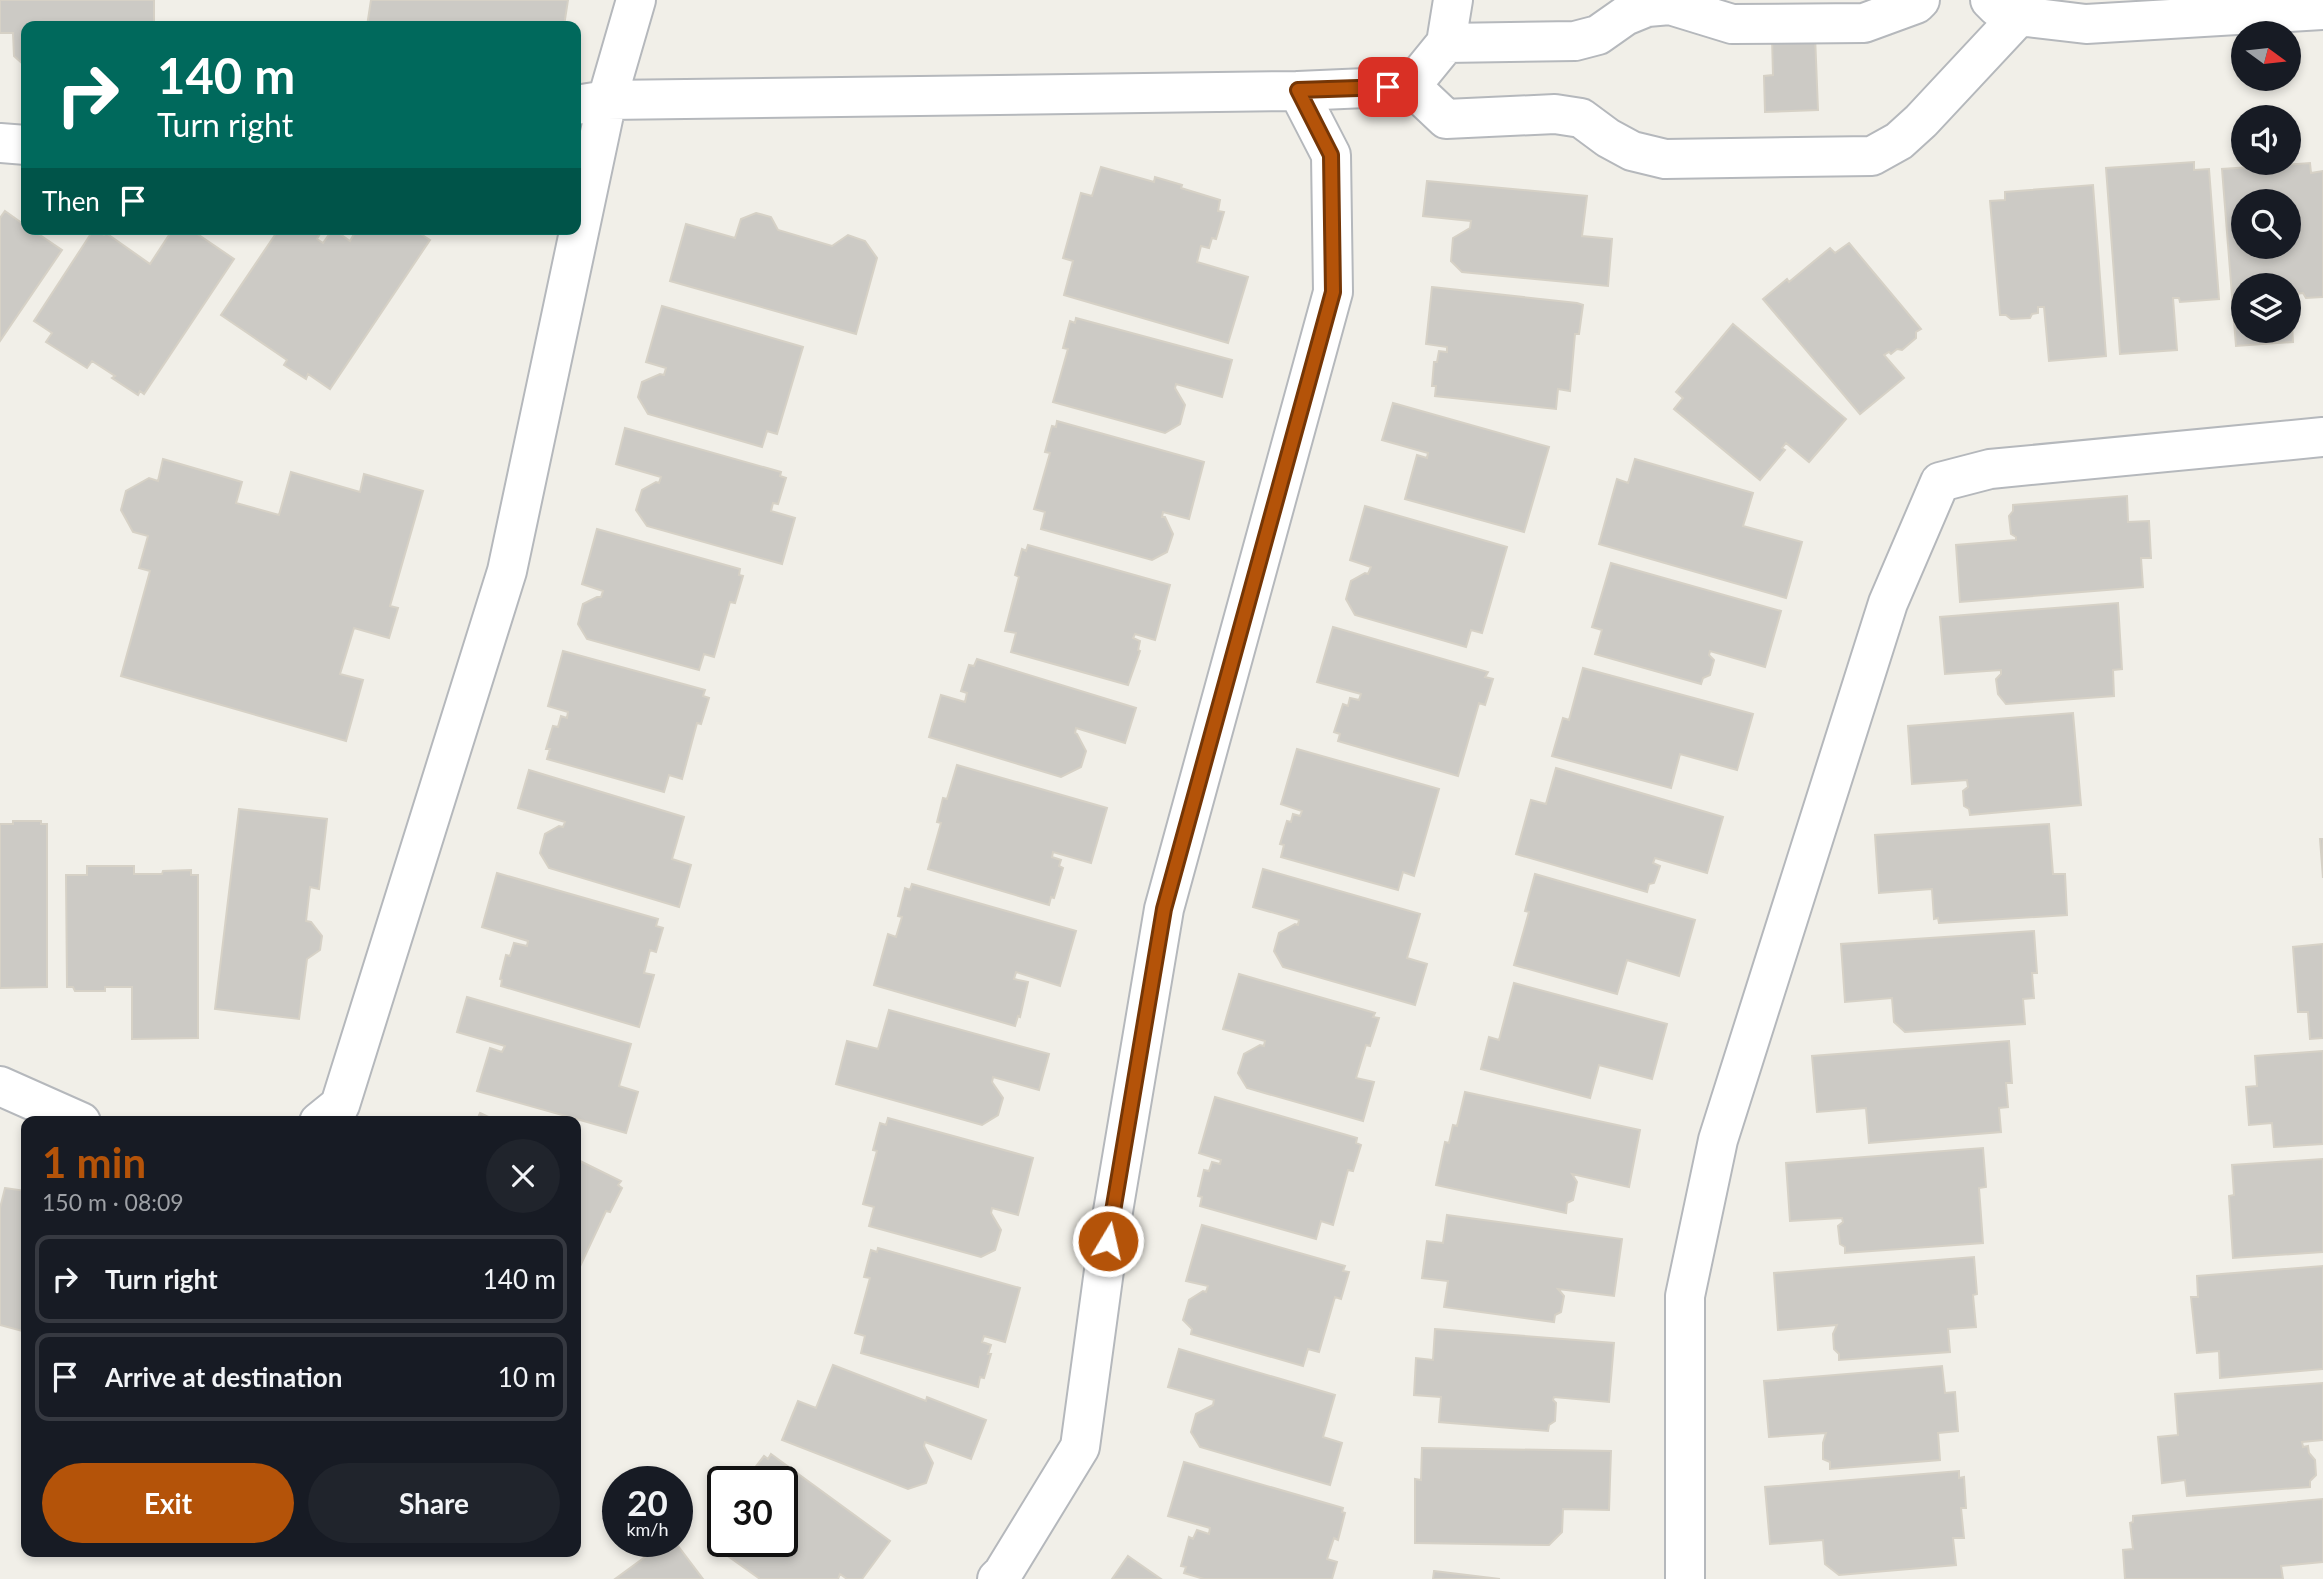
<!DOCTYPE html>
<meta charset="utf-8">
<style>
:root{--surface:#171b24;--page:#20242c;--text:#f1f3f6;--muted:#9ea1a6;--line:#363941;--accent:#b45309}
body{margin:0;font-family:Lato,sans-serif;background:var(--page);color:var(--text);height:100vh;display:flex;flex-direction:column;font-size:26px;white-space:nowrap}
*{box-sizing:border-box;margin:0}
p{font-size:23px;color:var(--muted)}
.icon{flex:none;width:38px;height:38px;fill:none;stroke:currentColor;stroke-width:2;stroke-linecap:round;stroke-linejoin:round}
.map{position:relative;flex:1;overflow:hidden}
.details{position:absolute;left:21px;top:1116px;width:560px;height:441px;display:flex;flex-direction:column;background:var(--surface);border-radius:14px;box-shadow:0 4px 10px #0003}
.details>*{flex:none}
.hud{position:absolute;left:21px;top:21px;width:560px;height:214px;border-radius:14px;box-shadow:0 4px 10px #0003;background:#00695c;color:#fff;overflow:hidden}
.needle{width:46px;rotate:105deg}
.buttons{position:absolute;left:2231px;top:21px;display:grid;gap:14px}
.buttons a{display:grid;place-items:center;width:70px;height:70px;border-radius:50%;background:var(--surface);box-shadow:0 4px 10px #0003;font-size:35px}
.speed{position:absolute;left:602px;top:1466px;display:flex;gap:14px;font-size:35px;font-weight:700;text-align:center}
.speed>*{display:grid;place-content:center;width:91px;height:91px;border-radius:50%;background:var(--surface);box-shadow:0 4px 10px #0003;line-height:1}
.speed small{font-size:18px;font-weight:400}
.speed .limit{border:4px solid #111;border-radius:10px;background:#fff;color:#111}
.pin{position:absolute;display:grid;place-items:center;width:60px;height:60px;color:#fff;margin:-30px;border-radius:14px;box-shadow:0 4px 10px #0006}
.me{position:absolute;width:77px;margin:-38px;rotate:9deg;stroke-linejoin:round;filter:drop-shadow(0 0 5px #0008)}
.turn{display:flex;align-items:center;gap:24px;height:147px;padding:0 21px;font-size:32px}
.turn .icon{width:91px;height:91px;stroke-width:2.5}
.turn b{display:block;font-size:49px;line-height:60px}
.then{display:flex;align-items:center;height:66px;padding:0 21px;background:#0003;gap:14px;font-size:26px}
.round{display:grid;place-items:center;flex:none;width:74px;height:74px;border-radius:37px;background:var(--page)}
.overview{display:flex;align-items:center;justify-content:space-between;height:119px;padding:0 21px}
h1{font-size:42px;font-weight:700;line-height:52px;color:var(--accent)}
.button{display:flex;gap:14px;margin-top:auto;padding:14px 21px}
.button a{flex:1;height:80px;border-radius:42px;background:var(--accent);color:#fff;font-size:28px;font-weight:700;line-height:80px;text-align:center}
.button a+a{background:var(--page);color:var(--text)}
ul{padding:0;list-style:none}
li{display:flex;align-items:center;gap:21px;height:88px;margin:0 14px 10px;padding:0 7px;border:4px solid var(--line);border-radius:14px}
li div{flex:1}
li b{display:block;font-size:26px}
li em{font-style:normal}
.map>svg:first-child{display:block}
.building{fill:#cccac5;stroke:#d6d1c6;stroke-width:2;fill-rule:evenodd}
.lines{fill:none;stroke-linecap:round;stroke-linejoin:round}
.minor-casing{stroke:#b5b8bc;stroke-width:42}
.minor{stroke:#fff;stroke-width:38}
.route-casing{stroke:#753606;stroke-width:18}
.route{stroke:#b45309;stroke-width:12}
</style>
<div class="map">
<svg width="2323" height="1579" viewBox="0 0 2323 1579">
<rect width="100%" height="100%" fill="#f1efe8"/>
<!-- building -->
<path class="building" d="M 0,0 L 154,0 L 154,26 L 26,26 L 26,65 L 24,65 L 14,56 L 13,33 L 0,33 Z
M 371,0 L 568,0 L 564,26 L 534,26 L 510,22 L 509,26 L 367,26 Z
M 1815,35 L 1818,110 L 1765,112 L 1764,76 L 1773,75 L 1772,37 Z
M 2194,162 L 2194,170 L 2209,169 L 2219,299 L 2180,302 L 2179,298 L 2173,298 L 2177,350 L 2120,354 L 2106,168 Z
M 2310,163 L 2311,173 L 2323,171 L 2323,297 L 2306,298 L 2303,293 L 2295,294 L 2295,289 L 2290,290 L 2293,342 L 2236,346 L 2222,169 ZM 2244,201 L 2289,201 L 2289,247 L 2244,247 ZM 2244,285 L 2289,285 L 2289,331 L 2244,331 Z
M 1101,167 L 1154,182 L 1155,177 L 1182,185 L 1181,188 L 1220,200 L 1218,211 L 1224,212 L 1216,239 L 1212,238 L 1209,248 L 1201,246 L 1197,262 L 1248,277 L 1228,343 L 1064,295 L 1073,261 L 1063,258 L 1081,193 L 1092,196 Z
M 1427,181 L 1587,196 L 1582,236 L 1612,239 L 1608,286 L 1462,272 L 1451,261 L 1453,238 L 1470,228 L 1471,221 L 1423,216 Z
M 2093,185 L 2106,356 L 2049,361 L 2044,307 L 2038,307 L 2038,313 L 2032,314 L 2030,318 L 2011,319 L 2006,315 L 2000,315 L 1990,201 L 2005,200 L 2005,192 Z
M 5,211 L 26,226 L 26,229 L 31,229 L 62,250 L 0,341 L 0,218 Z
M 756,213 L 771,217 L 778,230 L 832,246 L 848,235 L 865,241 L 877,258 L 856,334 L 670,281 L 686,224 L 735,238 L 741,219 Z
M 94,229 L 104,235 L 106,233 L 150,264 L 173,229 L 190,229 L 234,259 L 144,394 L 140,391 L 138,395 L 112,378 L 115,376 L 92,361 L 87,368 L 46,342 L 52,333 L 34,321 Z
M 279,229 L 318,229 L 320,234 L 317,239 L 323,243 L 333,229 L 350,241 L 357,229 L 413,229 L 430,240 L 330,389 L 308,374 L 306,379 L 284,365 L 287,360 L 221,315 Z
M 1849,243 L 1921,329 L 1916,332 L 1916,338 L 1902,350 L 1897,349 L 1891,354 L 1889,352 L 1884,355 L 1904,378 L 1860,414 L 1763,299 L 1787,279 L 1789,282 L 1830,248 L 1835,253 Z
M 1432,287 L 1577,303 L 1583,305 L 1579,334 L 1575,334 L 1570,391 L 1558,389 L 1556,409 L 1435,396 L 1436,386 L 1432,386 L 1434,362 L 1437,362 L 1439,351 L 1447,352 L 1447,347 L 1426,344 Z
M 662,306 L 803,347 L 777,434 L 767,431 L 762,447 L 648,414 L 638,397 L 642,382 L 660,374 L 664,375 L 666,368 L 646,362 Z
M 1076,318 L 1232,360 L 1222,397 L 1176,384 L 1175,388 L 1185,405 L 1180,424 L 1165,433 L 1053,402 L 1068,349 L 1063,348 L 1070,321 L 1075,323 Z
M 1733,324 L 1846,419 L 1809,462 L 1786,443 L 1782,448 L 1785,450 L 1760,480 L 1674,409 L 1683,398 L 1676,392 Z
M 1393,403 L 1549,447 L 1524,532 L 1405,499 L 1417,455 L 1427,458 L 1428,453 L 1382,440 Z
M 1057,421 L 1204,462 L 1189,519 L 1163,512 L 1162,517 L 1165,517 L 1173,534 L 1167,552 L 1152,560 L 1041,529 L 1045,512 L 1034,509 L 1050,453 L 1045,452 L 1052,426 L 1056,427 Z
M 625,428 L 781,472 L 780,476 L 786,478 L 778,504 L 773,503 L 771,511 L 795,518 L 782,564 L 647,526 L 636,510 L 642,490 L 656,482 L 659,483 L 661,477 L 616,464 Z
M 163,459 L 242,482 L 236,503 L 279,515 L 291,472 L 360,492 L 364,474 L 423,491 L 390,606 L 398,608 L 389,638 L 354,628 L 340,674 L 363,680 L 346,741 L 121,676 L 150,571 L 139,568 L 148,536 L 133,532 L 121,510 L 126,491 L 149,478 L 158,481 Z
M 1635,459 L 1753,493 L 1743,526 L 1802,542 L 1786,598 L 1599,544 L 1617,479 L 1628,483 Z
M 2127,496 L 2128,522 L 2149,521 L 2151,558 L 2141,558 L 2143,587 L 1960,602 L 1956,545 L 2016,540 L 2016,537 L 2011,534 L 2009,516 L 2013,511 L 2013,505 Z
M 1365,506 L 1507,547 L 1482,633 L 1471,630 L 1466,647 L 1355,615 L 1346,599 L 1351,581 L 1365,573 L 1368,574 L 1371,567 L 1350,560 Z
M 597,529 L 740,569 L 739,575 L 743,576 L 735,603 L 730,602 L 714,657 L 704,654 L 699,670 L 587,639 L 578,624 L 583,604 L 597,597 L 601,597 L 603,591 L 582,584 Z
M 1028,545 L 1170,585 L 1155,640 L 1135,634 L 1133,638 L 1140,641 L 1138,650 L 1140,651 L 1128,685 L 1011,652 L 1016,633 L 1005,631 L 1019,577 L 1015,575 L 1022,549 L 1026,551 Z
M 1611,563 L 1781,611 L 1765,667 L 1710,651 L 1709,655 L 1714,660 L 1710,675 L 1703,678 L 1701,684 L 1595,654 L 1602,630 L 1592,627 Z
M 2118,603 L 2122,669 L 2113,670 L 2114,696 L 2006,704 L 1998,694 L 1996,679 L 2001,674 L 2001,670 L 1945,674 L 1940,617 Z
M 1333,627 L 1488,672 L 1485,677 L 1493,679 L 1485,705 L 1479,703 L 1458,776 L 1338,741 L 1340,734 L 1334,732 L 1343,704 L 1348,706 L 1350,698 L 1359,700 L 1361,694 L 1317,682 Z
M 563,651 L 705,690 L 703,696 L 709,698 L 701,724 L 697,723 L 682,779 L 669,775 L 664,792 L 547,759 L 550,749 L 546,749 L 553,726 L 558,727 L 561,716 L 567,718 L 568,712 L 548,706 Z
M 977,659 L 1136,708 L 1125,743 L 1076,728 L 1075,733 L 1077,734 L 1086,751 L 1081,767 L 1061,777 L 929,737 L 941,695 L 965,702 L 967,693 L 961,691 L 969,665 L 974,666 Z
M 1583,668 L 1753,714 L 1737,770 L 1680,754 L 1671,788 L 1552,756 L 1563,718 L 1569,720 Z
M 2073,713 L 2081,805 L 1970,815 L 1969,809 L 1964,806 L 1963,791 L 1968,787 L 1967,780 L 1912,784 L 1908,726 Z
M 1297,749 L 1439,789 L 1414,876 L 1403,872 L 1398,890 L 1281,857 L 1284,845 L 1280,844 L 1287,821 L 1291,822 L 1293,814 L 1300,816 L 1302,811 L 1281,804 Z
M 957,765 L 1107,808 L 1091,863 L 1053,852 L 1052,857 L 1061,860 L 1059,866 L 1063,868 L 1054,898 L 1051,897 L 1049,905 L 928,869 L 941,823 L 937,822 L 943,798 L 947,799 Z
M 1556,768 L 1723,817 L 1707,873 L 1655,858 L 1653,863 L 1660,866 L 1654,883 L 1649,884 L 1647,892 L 1516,854 L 1531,800 L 1546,804 Z
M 529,770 L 684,817 L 672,859 L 691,865 L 679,907 L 549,868 L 540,853 L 545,834 L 559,826 L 563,827 L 565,822 L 518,808 Z
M 239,809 L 327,819 L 319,889 L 310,887 L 306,921 L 311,922 L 322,936 L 320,950 L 307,959 L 299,1019 L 215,1009 Z
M 13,821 L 41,821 L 41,824 L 47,824 L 47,987 L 0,988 L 0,824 L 13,824 Z
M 2049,824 L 2053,874 L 2065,874 L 2067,915 L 1939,923 L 1938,918 L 1934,919 L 1932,889 L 1879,893 L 1875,835 Z
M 2320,839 L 2323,839 L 2323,878 Z
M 87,866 L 134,866 L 134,874 L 162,874 L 163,871 L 191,870 L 191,875 L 198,875 L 198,1038 L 132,1039 L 132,987 L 105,987 L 105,991 L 75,991 L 73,987 L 67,987 L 66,875 L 87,875 Z
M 1263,869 L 1420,914 L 1407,958 L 1427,964 L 1415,1005 L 1283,967 L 1274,951 L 1279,933 L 1295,924 L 1298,925 L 1299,920 L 1253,907 Z
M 497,873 L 658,919 L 656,926 L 663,928 L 656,952 L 650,950 L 644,973 L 654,975 L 639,1027 L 501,986 L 502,980 L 500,979 L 506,955 L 510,956 L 514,943 L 527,946 L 528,941 L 482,927 Z
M 1535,874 L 1695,920 L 1679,976 L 1627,960 L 1617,994 L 1514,965 L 1529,912 L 1525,911 Z
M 912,884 L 1076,931 L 1060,986 L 1016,972 L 1014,979 L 1028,982 L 1020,1017 L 1018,1016 L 1015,1026 L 874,985 L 888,934 L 896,937 L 902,917 L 898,916 L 905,888 L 910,890 Z
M 2034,931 L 2037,973 L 2032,973 L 2034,998 L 2023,999 L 2025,1024 L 1905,1032 L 1894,1022 L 1892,998 L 1845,1002 L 1841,944 Z
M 2323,944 L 2323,1038 L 2310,1039 L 2308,1012 L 2298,1012 L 2293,947 Z
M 1239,974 L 1375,1013 L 1373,1017 L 1379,1018 L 1370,1046 L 1366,1045 L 1356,1078 L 1374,1082 L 1363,1121 L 1247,1088 L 1238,1073 L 1244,1054 L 1260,1045 L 1264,1046 L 1265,1041 L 1223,1029 Z
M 1514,983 L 1667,1024 L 1652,1079 L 1599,1065 L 1590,1098 L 1481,1069 L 1489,1037 L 1499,1040 Z
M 467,997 L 631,1044 L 619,1086 L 638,1092 L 626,1133 L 477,1091 L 490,1048 L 502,1052 L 505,1046 L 457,1032 Z
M 889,1010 L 1049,1054 L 1039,1090 L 993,1077 L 992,1082 L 1003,1098 L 998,1115 L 982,1125 L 836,1084 L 847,1041 L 878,1049 Z
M 2009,1041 L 2012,1083 L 2006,1083 L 2008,1107 L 1999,1108 L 2001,1132 L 1869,1143 L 1866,1108 L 1817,1112 L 1812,1056 Z
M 2323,1051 L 2323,1144 L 2274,1147 L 2272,1123 L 2249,1125 L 2246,1087 L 2257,1086 L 2255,1056 Z
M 1465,1092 L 1640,1130 L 1629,1187 L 1572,1174 L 1577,1182 L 1573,1200 L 1567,1203 L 1566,1213 L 1436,1185 L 1445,1142 L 1449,1143 L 1453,1125 L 1457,1126 Z
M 1215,1097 L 1357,1138 L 1356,1143 L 1361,1145 L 1353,1171 L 1348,1170 L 1333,1225 L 1321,1221 L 1316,1239 L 1200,1206 L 1202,1197 L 1198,1196 L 1204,1170 L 1209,1171 L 1212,1162 L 1220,1164 L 1221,1160 L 1199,1153 Z
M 480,1113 L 499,1122 L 476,1122 Z
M 888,1118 L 1033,1158 L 1018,1215 L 992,1208 L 991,1213 L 1001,1230 L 995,1250 L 981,1257 L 869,1226 L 874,1207 L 863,1204 L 877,1151 L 873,1150 L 880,1123 L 886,1125 Z
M 1983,1148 L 1986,1187 L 1979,1188 L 1983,1243 L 1845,1253 L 1845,1247 L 1840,1244 L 1838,1226 L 1843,1222 L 1842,1218 L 1790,1221 L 1786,1163 Z
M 576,1159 L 621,1181 L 618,1185 L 622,1188 L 610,1212 L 606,1211 L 576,1275 Z
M 2323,1159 L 2323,1252 L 2233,1258 L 2229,1196 L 2234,1195 L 2232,1165 Z
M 5,1188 L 26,1191 L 26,1332 L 0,1325 L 0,1208 Z
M 1447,1215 L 1622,1239 L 1614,1296 L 1558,1289 L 1564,1296 L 1561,1312 L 1555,1315 L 1554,1322 L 1444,1307 L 1448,1281 L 1422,1278 L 1427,1241 L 1443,1243 Z
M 1202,1225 L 1345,1266 L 1343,1271 L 1349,1272 L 1341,1299 L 1335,1297 L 1319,1352 L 1308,1349 L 1303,1366 L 1191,1334 L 1192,1329 L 1183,1320 L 1189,1300 L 1203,1291 L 1206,1292 L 1208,1286 L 1186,1281 Z
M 878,1248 L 1020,1288 L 1005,1342 L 984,1336 L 982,1342 L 991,1345 L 988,1354 L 991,1354 L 984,1378 L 980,1377 L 978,1387 L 861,1353 L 865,1336 L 855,1333 L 870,1278 L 864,1277 L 871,1250 L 877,1252 Z
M 1974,1257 L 1977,1294 L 1973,1295 L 1976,1327 L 1948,1329 L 1950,1352 L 1839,1360 L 1839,1354 L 1834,1349 L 1833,1334 L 1837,1325 L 1778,1330 L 1774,1273 Z
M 2323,1266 L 2323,1369 L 2220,1378 L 2219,1351 L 2197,1353 L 2191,1297 L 2198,1297 L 2197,1276 Z
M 1435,1329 L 1614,1343 L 1609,1402 L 1554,1397 L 1553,1400 L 1556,1403 L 1555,1421 L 1549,1425 L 1548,1431 L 1439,1422 L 1441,1397 L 1414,1395 L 1416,1358 L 1433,1360 Z
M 1179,1349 L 1335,1395 L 1323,1437 L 1342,1443 L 1330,1485 L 1200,1447 L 1191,1432 L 1196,1414 L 1213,1405 L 1214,1400 L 1168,1387 Z
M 833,1365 L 926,1401 L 927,1397 L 986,1420 L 971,1459 L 925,1442 L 924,1446 L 933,1463 L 926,1483 L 908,1489 L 782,1440 L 798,1401 L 816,1408 Z
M 1942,1366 L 1945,1393 L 1955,1392 L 1958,1431 L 1938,1433 L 1940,1460 L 1830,1469 L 1830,1462 L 1823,1459 L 1823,1443 L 1826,1433 L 1769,1437 L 1764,1381 Z
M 2323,1383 L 2323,1440 L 2302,1442 L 2303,1447 L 2308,1446 L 2309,1453 L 2315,1460 L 2316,1475 L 2310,1481 L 2310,1487 L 2187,1496 L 2185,1480 L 2162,1483 L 2158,1437 L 2178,1435 L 2175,1394 Z
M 1422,1448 L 1611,1451 L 1609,1510 L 1563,1509 L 1562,1532 L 1549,1545 L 1415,1543 L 1415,1479 L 1421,1480 Z
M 771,1454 L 890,1541 L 862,1579 L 847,1579 L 840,1574 L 838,1579 L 760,1579 L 718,1549 L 723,1542 L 782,1542 L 782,1482 L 750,1482 L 747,1478 L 764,1456 L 768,1459 Z
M 1184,1462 L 1343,1508 L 1342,1512 L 1345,1513 L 1338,1540 L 1334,1538 L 1327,1559 L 1337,1562 L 1332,1579 L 1204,1579 L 1184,1573 L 1186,1567 L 1181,1566 L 1189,1537 L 1193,1539 L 1197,1530 L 1209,1534 L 1210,1528 L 1168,1516 Z
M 1959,1471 L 1959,1478 L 1964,1477 L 1966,1508 L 1961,1508 L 1964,1538 L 1953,1538 L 1956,1565 L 1839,1575 L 1825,1564 L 1823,1540 L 1770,1544 L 1765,1487 Z
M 2323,1499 L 2323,1562 L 2281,1566 L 2283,1579 L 2125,1579 L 2123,1550 L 2133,1549 L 2130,1523 L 2133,1522 L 2133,1516 Z
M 660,1542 L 675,1542 L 703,1579 L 615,1579 L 645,1557 L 643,1554 Z
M 1128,1556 L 1161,1579 L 1112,1579 Z
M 1434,1571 L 1500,1579 L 1433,1579 Z"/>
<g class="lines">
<!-- minor casing -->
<g class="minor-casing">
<path id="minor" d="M 1990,0 L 1997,7 L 2019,16 L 2086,24 L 2323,10
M 1446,43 L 1575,41 L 1598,35 L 1625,16 L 1647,7 L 1670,5 L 1732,24 L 1864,23 L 1916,4 L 1920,0
M 1411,86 L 1446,43 L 1453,0
M 576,105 L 607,100 L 1298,91 L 1411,86 L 1446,119 L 1555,114 L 1581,118 L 1608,138 L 1632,151 L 1665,159 L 1872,156 L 1899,141 L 1921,121 L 2019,16
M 0,143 L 26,145
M 0,1086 L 81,1122
M 319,1122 L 340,1105 L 507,571 L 607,100 L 636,0
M 997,1579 L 1003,1573 L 1080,1447 L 1108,1241 L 1164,909 L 1333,292 L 1331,155 L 1298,91
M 1685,1579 L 1685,1296 L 1718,1140 L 1888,603 L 1940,482 L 1990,469 L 2323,437"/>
</g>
<!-- minor -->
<use href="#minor" class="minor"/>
</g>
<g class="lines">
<!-- route casing -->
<g class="route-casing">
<path id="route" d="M 1108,1241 L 1164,909 L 1333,292 L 1331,155 L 1298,90 L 1388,87"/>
</g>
<!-- route -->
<use href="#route" class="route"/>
</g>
</svg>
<div class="buttons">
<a><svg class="needle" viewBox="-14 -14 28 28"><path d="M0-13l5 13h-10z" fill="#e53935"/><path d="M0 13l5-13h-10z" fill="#9ea1a6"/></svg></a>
<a><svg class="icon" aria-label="sound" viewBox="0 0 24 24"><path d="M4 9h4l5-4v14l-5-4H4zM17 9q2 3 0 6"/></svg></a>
<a><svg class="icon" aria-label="search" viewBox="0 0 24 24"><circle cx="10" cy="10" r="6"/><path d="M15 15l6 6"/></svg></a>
<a><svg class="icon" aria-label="layers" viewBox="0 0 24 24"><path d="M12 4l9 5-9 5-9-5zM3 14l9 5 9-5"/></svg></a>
</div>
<div class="speed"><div>20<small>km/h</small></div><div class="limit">30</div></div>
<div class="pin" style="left:1388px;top:87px;background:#d93025"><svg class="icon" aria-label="arrive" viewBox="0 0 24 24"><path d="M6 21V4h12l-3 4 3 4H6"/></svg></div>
<svg class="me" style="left:1108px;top:1241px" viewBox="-20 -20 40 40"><circle r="17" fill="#b45309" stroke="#fff" stroke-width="3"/><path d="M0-11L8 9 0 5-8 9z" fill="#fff"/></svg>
<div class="hud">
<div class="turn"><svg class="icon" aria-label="right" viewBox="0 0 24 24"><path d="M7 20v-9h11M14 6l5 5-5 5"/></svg><div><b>140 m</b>Turn right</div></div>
<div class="then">Then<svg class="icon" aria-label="arrive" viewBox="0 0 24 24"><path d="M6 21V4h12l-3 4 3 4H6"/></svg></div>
</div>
<section class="details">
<div class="overview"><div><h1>1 min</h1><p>150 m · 08:09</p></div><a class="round"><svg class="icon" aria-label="close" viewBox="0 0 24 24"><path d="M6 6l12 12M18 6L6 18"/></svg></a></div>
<ul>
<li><svg class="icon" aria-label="right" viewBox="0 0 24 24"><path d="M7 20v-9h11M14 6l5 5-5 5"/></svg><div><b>Turn right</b></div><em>140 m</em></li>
<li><svg class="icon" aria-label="arrive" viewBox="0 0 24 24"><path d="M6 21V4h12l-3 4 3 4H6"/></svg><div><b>Arrive at destination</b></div><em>10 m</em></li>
</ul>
<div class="button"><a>Exit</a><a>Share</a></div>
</section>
</div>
